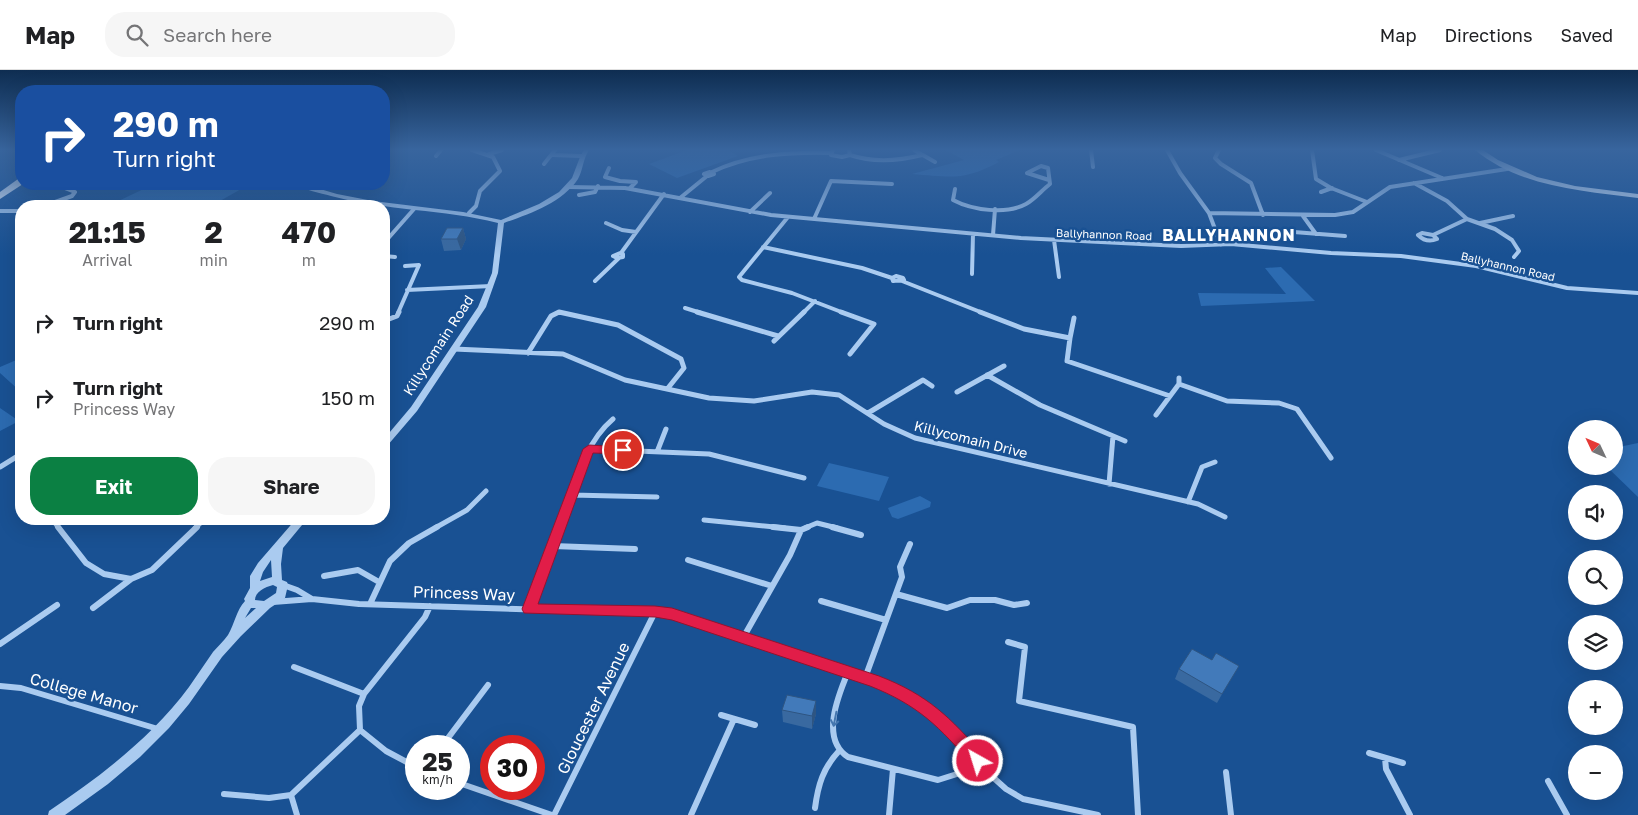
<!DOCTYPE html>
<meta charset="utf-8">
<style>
:root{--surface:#fff;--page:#f6f6f6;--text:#202124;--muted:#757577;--line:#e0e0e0;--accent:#0b8043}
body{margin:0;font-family:"Golos Text",sans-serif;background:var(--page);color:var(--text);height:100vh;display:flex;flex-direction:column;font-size:19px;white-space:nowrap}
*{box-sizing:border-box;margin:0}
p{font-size:16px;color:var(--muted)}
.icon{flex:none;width:28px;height:28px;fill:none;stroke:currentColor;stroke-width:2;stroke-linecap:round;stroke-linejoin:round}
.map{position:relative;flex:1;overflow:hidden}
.details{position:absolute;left:15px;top:130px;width:375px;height:325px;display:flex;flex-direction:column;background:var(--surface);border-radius:20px;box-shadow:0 5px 20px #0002}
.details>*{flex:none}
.banner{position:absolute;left:15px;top:15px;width:375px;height:105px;border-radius:20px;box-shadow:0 5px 20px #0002;background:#1a4fa0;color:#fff;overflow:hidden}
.needle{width:32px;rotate:314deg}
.buttons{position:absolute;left:1568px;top:350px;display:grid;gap:10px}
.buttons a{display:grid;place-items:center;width:55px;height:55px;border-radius:50%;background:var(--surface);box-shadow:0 5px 20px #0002;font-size:25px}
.speed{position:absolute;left:405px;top:665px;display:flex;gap:10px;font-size:25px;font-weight:700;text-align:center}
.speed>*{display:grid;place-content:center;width:65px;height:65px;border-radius:50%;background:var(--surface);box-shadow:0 5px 20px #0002;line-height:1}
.speed small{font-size:12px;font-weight:400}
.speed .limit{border:8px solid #d22;background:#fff;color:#111}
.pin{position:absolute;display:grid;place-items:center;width:42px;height:42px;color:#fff;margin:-21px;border:2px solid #fff;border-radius:50%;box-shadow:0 1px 5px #0007}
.me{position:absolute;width:55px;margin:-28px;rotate:321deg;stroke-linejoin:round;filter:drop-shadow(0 0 4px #0008)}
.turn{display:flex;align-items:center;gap:18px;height:105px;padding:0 15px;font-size:22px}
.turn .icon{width:65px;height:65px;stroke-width:2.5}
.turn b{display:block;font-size:35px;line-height:42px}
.eta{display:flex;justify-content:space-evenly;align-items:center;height:85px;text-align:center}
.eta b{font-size:30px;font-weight:700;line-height:35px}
.primary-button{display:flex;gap:10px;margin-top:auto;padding:10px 15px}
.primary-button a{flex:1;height:58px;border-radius:20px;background:var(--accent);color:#fff;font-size:20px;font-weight:700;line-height:58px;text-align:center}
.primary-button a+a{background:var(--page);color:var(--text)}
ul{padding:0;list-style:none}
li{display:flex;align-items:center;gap:15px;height:75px;padding:0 15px}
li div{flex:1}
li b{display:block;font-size:19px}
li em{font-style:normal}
header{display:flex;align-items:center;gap:30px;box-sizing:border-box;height:70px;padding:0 25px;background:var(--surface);border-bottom:1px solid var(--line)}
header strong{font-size:24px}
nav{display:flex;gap:28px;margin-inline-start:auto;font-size:18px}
.search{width:350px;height:45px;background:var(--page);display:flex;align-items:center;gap:12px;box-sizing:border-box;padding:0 18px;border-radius:20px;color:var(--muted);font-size:19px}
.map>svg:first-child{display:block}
.green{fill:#2c6bb1}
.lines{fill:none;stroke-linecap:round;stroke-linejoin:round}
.minor-far2{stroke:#aacbf0;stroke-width:4}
.minor-far1{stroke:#aacbf0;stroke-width:5}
.minor{stroke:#aacbf0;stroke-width:6}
.tertiary{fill:#aacbf0;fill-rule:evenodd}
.secondary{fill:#d8e8fb;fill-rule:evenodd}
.primary{fill:#f2f8ff;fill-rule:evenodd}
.wall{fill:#3969a0}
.shaded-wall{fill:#2e5582}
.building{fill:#427aba;stroke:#2e5582}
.oneway{stroke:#4476af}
.route{fill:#e11d48;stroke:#92132f}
.labels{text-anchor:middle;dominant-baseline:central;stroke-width:5;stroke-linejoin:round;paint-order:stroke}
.far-street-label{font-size:11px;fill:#fff;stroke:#195193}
.street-label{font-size:14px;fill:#fff;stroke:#195193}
.far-district-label{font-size:16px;font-weight:bold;letter-spacing:1px;fill:#fff;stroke:#195193}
.near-street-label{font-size:16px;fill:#fff;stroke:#195193}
</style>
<header>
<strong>Map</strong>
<div class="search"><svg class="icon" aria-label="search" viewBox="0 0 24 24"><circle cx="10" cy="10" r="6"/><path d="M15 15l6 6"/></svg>Search here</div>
<nav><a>Map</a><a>Directions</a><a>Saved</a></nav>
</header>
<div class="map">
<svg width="1638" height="745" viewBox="0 0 1638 745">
<rect width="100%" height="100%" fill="#195193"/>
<!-- green -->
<path class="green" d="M 687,80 L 728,80 L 738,86 L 677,108 L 649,94 Z
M 946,80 L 1020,80 L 996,90 L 999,92 C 963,111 952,107 912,104 L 964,90 Z
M 154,114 L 250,114 L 211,136 L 108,136 Z
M 1281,197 L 1315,231 L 1201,236 L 1198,223 L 1286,224 L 1265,198 Z
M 21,288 L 21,322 L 0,303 L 0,297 Z
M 0,338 L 19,351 L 0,361 Z
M 1638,373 L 1638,427 L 1606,396 L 1614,396 L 1614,378 Z
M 829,393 L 889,407 L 879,431 L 817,416 Z
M 920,426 L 931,432 L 930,437 L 898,449 L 892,447 L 888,438 Z"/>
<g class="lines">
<!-- minor-far2 -->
<path class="minor-far2" d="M 833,80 L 831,85 L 842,87 L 850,85 L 849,80
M 914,80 L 935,92
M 1091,80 L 1093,97
M 1167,80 L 1180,103 L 1209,143 L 1221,175
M 1219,80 L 1215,88 L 1221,94 L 1251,113 L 1263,145
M 1312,80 L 1316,109 L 1331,118 L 1367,132
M 1376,80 L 1442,108
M 489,84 L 502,80
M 553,85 L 582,86
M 850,85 C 874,93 898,91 922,85
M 436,86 L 441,80
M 1399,90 L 1440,80
M 544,94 L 555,80
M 609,98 L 605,107 L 620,111 L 636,112 L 630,118
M 710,102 L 714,104 L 708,106 L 704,104 Z
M 712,102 C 750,84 790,82 831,83
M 1414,113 L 1447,131 L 1467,149 L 1495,159 L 1512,170 L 1519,181 L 1514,187
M 569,117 L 625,118 L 771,145 L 1021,168 L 1181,176 L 1231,174 L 1331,183 L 1401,186 L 1476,196 L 1567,218 L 1638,223
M 955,119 L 953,130 C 972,140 1006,145 1026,134 C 1035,129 1042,120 1050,114 L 1048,98 L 1041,96 L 1027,103 L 1049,110
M 1321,122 L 1332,118
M 579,125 L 595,122 L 598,116
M 680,128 L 707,106
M 44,136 L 72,126 L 75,122 L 62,117 L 67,114
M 0,141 L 21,141
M 750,142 L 770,123
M 469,143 L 476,136 L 480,121 L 500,101 L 493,87 L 472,80
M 1209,143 L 1335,145 L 1353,142 L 1390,117 L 1507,99
M 1303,146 L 1316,164
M 788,147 L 739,207 L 742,210 L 792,223 L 844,243
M 814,149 L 831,111 L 892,114
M 606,153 L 622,160 L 636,162
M 1480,153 L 1513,146
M 1281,161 L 1345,166
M 1422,163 L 1433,165 L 1437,169 C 1430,172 1423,170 1418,165 Z
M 993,165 L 995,139
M 1433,165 L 1467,149
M 1054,170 L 1059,207
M 384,173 L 414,139
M 763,177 L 862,198 L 892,208
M 620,183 L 623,184 L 623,187 L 617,188 L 613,186 Z
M 621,183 L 664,124
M 384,186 L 395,187
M 972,204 L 973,164
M 896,206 L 903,208 L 904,210 L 893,211 L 892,208 Z
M 595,211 L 619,188
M 902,211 L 983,243
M 407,220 L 491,216
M 685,238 L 701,243
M 398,243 L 419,195 L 405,196
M 557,243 L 563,243
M 803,243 L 815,231"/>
<!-- minor-far1 -->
<path class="minor-far1" d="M 697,242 L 778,266
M 841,242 L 874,254 L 850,284
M 980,242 L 1024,259 L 1070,268 L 1074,248
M 384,251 L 397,246 L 399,242
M 1070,268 L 1067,291 L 1170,326
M 774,271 L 804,242
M 454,279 L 563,284 L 625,310 L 709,328 L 754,331 L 812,322 L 839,325 L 884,354 L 915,368 L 1198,434 L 1225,447
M 528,283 L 551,246 L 559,242 L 618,255 L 681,289 L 684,298 L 668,318
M 987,305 L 1040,335 L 1125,371
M 1179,314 L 1227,331 L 1279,333 L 1297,339 L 1331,388
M 957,322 L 1004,296
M 868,343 L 923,310 L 932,316
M 1156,345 L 1179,314 L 1179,308
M 589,379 L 709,384 L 804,408
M 657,382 L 666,359
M 0,397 L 21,384
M 1109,414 L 1113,366
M 572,425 L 657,427
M 1188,432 L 1202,397 L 1215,392
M 52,449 L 59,458
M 704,450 L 785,458
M 195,458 L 205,449
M 435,458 L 467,440 L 486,421
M 559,458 C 573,422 582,375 613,349
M 805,458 L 817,453 L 837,458"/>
<!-- minor -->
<path class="minor" d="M 58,457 L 86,493 L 104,504 L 131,509 L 152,500 L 197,457
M 773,457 L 801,460 L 808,457
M 832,457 L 861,465
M 553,476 L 635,479
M 688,490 L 772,516
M 324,506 L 358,500 L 379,512
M 283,515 L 297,520 L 312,529
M 896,524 L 947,538 L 970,530 L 995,530 L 1014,535 L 1027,533
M 821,531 L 886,550
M 273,532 L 312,529 L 359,534 L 672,544 L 892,618 L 933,643 L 950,657 L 986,701 L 1006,719 L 1023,729 L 1098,745
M 370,534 L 390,491 L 409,473 L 437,457
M 93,538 L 131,509
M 529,539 L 560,457
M 743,568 L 790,485 L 801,460
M 1008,572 L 1025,577 L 1019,631 L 1133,657 L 1138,745
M 0,574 L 57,535
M 294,597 L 364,624
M 848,602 C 838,626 820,669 848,687 L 938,710 L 957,704 L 978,691
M 865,608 L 902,507 L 900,497 L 910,474
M 0,616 L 21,618 L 158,659
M 721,645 L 755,655
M 442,676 L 488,615
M 1369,683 L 1403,693
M 1385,688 L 1386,699 L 1410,745
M 416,697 L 386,681 L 360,660 L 359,636 L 364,624 L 425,547 L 430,536
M 1226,702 L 1231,745
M 1548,711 L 1567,745
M 459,713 L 552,745
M 224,724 L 269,728 L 291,725 L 360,660
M 291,725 L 297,745
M 815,738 C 818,715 823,698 839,681
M 554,745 L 655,542
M 691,745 L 734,649
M 889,745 L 893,699"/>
<!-- tertiary -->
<path class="tertiary" d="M 584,80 L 589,80 C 583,89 583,100 578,109 C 562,133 529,144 504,153 L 498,203 L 486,237 L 417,341 L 387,376 L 384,377 L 384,369 L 411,337 L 478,237 L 492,203 L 498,153 C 443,139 387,141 331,126 C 320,123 305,120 295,114 L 303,114 L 337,124 L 373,131 L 463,142 L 501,150 L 539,134 L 559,122 L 572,108 L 580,87 Z
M 296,449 L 307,449 L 283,478 L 281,494 L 282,510 L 287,512 L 288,515 L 285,528 L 270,538 L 241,566 L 222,587 L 189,634 L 169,658 L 140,687 L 108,714 L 65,745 L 48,745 L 49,741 C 101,706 152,667 189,617 C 197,605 205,594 213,582 C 218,576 224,571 228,565 C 235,553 236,541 245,531 L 244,529 L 250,518 L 250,506 L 258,493 ZM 271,490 L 272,507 L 260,511 L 263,502 ZM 273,515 L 277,517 L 276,523 L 264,531 L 255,530 C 255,522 265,517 273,515 ZM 251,538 L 256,538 L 245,548 Z"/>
<!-- secondary -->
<path class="secondary" d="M 1475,80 L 1483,80 L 1498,90 L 1537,107 L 1575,116 L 1638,124 L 1638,128 C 1583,121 1520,117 1475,80 Z"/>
<!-- primary -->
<path class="primary" d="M 18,109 L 21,109 L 23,114 L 0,129 L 0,122 Z"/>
</g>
<!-- wall -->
<path class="wall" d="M 463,158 L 466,169 L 461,180 L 444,181 L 441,169 Z
M 1212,590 L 1238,596 L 1217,633 L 1175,609 L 1179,599 Z
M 782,640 L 816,644 L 812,659 L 783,652 Z"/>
<!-- shaded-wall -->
<path class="shaded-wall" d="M 463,158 L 466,169 L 461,180 L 457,169 Z
M 816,631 L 816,644 L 812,659 L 812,646 Z"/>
<!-- building -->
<path class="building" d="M 447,158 L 463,158 L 457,169 L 441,169 Z
M 1192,579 L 1212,590 L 1216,583 L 1239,596 L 1222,624 L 1179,599 Z
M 787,625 L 816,631 L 812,646 L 782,640 Z"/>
<!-- one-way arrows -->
<defs><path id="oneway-shaft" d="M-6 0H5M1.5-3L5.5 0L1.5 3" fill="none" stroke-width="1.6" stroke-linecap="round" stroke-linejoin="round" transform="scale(1.25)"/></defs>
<use class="oneway" href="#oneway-shaft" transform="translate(835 649) rotate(101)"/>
<!-- sky -->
<linearGradient id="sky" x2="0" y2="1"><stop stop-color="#0e2d51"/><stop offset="0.43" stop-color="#38659e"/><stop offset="1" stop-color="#38659e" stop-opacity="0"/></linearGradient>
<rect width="1638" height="185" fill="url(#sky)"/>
<!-- route -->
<path class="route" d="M 589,375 L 623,377 L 629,380 L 623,384 L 593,383 L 538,534 L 655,536 L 672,538 L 879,606 C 928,625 950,647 984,686 L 987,691 L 984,696 L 978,699 L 973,696 C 940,657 918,635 870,616 L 672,550 L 655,547 L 524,543 L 522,539 L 583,379 Z"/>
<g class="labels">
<!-- far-street labels -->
<g class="far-street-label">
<text transform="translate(1104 164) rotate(2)">Ballyhannon Road</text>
<text transform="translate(1508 196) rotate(13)">Ballyhannon Road</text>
</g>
<!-- street labels -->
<g class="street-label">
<text transform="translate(438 275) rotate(-57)">Killycomain Road</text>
<text transform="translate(971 369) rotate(14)">Killycomain Drive</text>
</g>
<!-- far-district labels -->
<g class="far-district-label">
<text x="1229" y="165">BALLYHANNON</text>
</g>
<!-- near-street labels -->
<g class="near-street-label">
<text transform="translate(464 523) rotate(2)">Princess Way</text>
<text transform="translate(84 623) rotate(16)">College Manor</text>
<text transform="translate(593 638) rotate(-64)">Gloucester Avenue</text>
</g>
</g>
</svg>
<div class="buttons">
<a><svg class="needle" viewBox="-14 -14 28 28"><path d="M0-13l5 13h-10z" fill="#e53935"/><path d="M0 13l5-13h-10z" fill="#757577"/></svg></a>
<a><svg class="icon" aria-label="sound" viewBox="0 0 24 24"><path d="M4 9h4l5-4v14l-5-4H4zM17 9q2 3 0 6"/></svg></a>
<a><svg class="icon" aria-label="search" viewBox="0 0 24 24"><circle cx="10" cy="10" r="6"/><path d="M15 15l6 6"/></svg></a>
<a><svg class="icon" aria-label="layers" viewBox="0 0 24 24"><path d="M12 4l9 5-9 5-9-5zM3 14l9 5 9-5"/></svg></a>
<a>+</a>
<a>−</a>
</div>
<div class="speed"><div>25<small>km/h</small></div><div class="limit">30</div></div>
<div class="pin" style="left:623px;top:380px;background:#d93025"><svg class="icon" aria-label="arrive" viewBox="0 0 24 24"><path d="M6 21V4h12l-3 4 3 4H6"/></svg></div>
<svg class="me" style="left:978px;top:691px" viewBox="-20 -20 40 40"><circle r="17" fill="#e11d48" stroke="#fff" stroke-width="3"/><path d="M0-11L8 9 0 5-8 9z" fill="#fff"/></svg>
<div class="banner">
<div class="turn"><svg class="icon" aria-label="right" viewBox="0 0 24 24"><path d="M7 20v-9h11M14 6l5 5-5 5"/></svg><div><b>290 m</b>Turn right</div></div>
</div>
<section class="details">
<div class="eta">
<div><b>21:15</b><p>Arrival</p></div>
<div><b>2</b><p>min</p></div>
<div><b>470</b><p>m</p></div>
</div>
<ul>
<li><svg class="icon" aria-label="right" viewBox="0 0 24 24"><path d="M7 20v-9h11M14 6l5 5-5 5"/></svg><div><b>Turn right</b></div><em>290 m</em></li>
<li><svg class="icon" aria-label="right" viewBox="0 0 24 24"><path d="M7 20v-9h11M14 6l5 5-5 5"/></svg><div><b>Turn right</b><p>Princess Way</p></div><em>150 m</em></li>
</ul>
<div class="primary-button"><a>Exit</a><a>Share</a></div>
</section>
</div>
